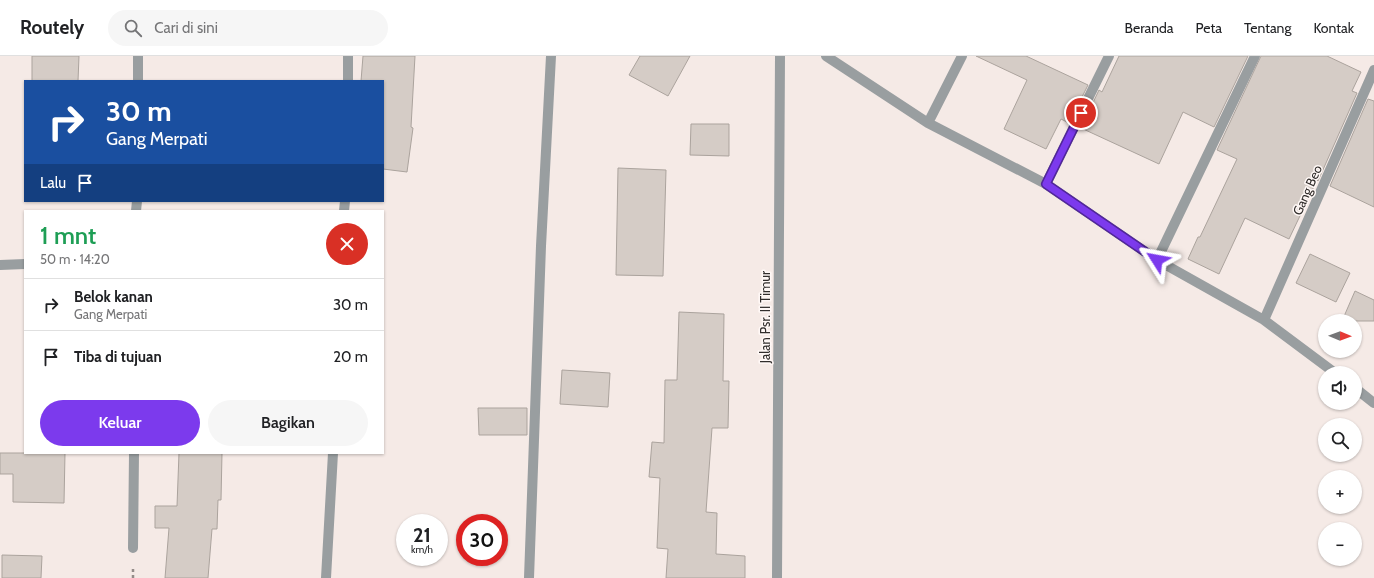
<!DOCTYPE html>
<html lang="id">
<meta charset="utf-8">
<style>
:root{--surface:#fff;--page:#f6f6f6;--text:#202124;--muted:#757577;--line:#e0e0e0;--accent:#7c3aed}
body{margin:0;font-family:Cabin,sans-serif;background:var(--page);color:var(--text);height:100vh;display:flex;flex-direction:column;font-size:15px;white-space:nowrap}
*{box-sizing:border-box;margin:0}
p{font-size:13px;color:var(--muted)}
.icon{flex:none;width:22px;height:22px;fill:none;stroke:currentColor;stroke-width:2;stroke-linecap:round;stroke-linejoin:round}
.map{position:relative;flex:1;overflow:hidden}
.panel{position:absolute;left:24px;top:154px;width:360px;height:244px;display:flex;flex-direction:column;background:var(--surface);border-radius:0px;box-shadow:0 1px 3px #0004}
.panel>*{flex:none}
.top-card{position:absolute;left:24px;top:24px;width:360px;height:122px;border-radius:0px;box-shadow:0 1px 3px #0004;background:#1a4fa0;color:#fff;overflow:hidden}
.needle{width:26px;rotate:91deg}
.buttons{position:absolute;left:1318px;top:258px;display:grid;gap:8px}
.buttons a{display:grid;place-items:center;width:44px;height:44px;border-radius:50%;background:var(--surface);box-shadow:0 1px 3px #0004;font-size:20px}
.speed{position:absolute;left:396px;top:458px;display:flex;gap:8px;font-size:20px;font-weight:700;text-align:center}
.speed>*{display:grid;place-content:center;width:52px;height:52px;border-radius:50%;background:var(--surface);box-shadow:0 1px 3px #0004;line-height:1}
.speed small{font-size:10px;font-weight:400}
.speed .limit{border:6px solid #d22;background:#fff;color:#111}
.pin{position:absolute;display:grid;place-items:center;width:34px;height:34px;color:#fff;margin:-17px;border:2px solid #fff;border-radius:50%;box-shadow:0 1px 4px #0007}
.me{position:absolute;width:44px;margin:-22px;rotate:304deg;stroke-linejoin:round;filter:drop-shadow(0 0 3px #0008)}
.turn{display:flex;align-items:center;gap:14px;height:84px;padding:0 16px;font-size:18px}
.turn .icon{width:52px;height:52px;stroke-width:2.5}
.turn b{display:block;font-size:28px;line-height:34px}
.then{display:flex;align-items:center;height:38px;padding:0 16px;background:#0003;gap:8px;font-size:15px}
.round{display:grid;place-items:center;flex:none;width:42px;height:42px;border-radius:21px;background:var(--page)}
.headline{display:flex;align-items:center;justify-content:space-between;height:68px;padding:0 16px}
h1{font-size:24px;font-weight:600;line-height:30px;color:#1e9e55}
.button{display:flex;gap:8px;margin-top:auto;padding:8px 16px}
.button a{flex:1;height:46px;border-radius:24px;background:var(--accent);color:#fff;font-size:16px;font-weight:600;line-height:46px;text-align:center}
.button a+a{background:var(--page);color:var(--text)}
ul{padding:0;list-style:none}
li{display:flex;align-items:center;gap:12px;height:52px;padding:0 16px;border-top:1px solid var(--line)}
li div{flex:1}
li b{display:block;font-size:15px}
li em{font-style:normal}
header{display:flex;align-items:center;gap:24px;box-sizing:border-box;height:56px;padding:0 20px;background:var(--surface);border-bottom:1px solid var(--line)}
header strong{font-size:19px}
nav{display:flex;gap:22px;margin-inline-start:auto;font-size:14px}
.search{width:280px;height:36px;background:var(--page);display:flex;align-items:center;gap:10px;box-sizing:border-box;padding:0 14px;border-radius:22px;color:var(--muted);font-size:15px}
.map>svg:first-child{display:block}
.building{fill:#d5ccc6;stroke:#aba39d}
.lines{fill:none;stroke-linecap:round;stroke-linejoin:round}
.path{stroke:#948c89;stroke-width:2.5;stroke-dasharray:3 3;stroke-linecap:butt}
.minor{stroke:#999ea0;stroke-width:10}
.route-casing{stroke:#51269a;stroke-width:10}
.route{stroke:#7c3aed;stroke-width:7}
.labels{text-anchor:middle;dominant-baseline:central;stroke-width:3;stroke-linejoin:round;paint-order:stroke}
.street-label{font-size:13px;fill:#312d2b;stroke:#fff8f6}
</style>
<header>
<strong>Routely</strong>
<div class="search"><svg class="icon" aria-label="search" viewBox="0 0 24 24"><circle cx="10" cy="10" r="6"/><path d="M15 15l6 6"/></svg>Cari di sini</div>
<nav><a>Beranda</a><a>Peta</a><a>Tentang</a><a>Kontak</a></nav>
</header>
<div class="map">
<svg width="1374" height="522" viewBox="0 0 1374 522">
<rect width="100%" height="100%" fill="#f5eae6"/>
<!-- building -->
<path class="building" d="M 32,0 L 79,0 L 78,25 L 32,25 Z
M 363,0 L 415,0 L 411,71 L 413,72 L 407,116 L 383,113 L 383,25 L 361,25 Z
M 640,0 L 690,0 L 668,40 L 629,19 Z
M 976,0 L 1026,0 L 1088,29 L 1069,67 L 1061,63 L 1046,93 L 1004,73 L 1027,24 Z
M 1119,0 L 1248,0 L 1214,71 L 1183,56 L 1159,108 L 1081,72 L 1099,34 L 1102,36 Z
M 1261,0 L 1327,0 L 1361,16 L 1352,35 L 1357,37 L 1318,125 L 1317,124 L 1289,183 L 1245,162 L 1219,218 L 1188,203 L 1198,181 L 1200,181 L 1237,103 L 1217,94 Z
M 1368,43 L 1374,45 L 1374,151 L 1330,130 Z
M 691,68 L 729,68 L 729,100 L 690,99 Z
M 618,112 L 666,114 L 663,220 L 616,219 Z
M 1310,198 L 1350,217 L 1336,246 L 1296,227 Z
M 1355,235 L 1374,244 L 1374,265 L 1342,265 Z
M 679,256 L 724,258 L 723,325 L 729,325 L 728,372 L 712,372 L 706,456 L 717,457 L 716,498 L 745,500 L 745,522 L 666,522 L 668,493 L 657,492 L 660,422 L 649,421 L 652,386 L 664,387 L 665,324 L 677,324 Z
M 562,314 L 610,317 L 608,351 L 560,348 Z
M 478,352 L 527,352 L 527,379 L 479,379 Z
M 0,397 L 65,397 L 64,447 L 13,446 L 13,418 L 0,418 Z
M 179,397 L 222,397 L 221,444 L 218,444 L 217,473 L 212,473 L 208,522 L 165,522 L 169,472 L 155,472 L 155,450 L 177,450 Z
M 2,499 L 42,500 L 41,522 L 2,522 Z"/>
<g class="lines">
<!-- path -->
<path class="path" d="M 133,522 L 133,511"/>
<!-- minor -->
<path class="minor" d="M 826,0 L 928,67 L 1046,128 L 1157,204 L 1264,264 L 1335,317
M 138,25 L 138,0
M 348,25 L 348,0
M 928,67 L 962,0
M 1046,128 L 1109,0
M 136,155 L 137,145
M 344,155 L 345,145
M 1157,204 L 1255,0
M 0,209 L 25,208
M 1264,264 L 1374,14
M 1355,332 L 1374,347
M 133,492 L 134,397
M 326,522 L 333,397
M 529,522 L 541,190 L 551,0
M 777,522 L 780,0"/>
</g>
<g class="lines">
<!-- route casing -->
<g class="route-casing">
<path id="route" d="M 1081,57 L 1046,128 L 1157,204"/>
</g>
<!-- route -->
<use href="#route" class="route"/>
</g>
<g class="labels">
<!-- street labels -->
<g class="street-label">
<text transform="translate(1307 134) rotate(-66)">Gang Beo</text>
<text transform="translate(765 261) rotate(-90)">Jalan Psr. II Timur</text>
</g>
</g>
</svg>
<div class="buttons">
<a><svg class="needle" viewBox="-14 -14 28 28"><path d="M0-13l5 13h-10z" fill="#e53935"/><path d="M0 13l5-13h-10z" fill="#757577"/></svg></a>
<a><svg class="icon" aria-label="sound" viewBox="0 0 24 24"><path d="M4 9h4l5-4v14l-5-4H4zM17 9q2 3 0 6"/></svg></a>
<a><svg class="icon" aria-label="search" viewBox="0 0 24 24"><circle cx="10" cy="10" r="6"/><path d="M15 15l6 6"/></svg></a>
<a>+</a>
<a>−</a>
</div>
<div class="speed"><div>21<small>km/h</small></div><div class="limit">30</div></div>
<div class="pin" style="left:1081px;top:57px;background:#d93025"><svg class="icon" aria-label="arrive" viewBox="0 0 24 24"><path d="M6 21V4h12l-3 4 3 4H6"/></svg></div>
<svg class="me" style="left:1157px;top:204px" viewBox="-20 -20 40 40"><path d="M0-17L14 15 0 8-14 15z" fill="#7c3aed" stroke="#fff" stroke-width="4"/></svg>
<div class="top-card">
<div class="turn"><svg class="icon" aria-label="right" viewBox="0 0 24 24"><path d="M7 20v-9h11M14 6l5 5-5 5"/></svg><div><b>30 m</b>Gang Merpati</div></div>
<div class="then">Lalu<svg class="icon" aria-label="arrive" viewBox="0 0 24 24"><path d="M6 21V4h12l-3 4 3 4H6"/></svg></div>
</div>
<section class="panel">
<div class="headline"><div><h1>1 mnt</h1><p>50 m · 14:20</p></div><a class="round" style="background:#d93025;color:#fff"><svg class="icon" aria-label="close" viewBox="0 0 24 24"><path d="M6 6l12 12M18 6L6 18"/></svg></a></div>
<ul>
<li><svg class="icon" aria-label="right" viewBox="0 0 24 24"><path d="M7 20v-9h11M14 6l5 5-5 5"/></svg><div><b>Belok kanan</b><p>Gang Merpati</p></div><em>30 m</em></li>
<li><svg class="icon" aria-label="arrive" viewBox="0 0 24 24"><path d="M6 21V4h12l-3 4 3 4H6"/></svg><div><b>Tiba di tujuan</b></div><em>20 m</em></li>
</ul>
<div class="button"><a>Keluar</a><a>Bagikan</a></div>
</section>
</div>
